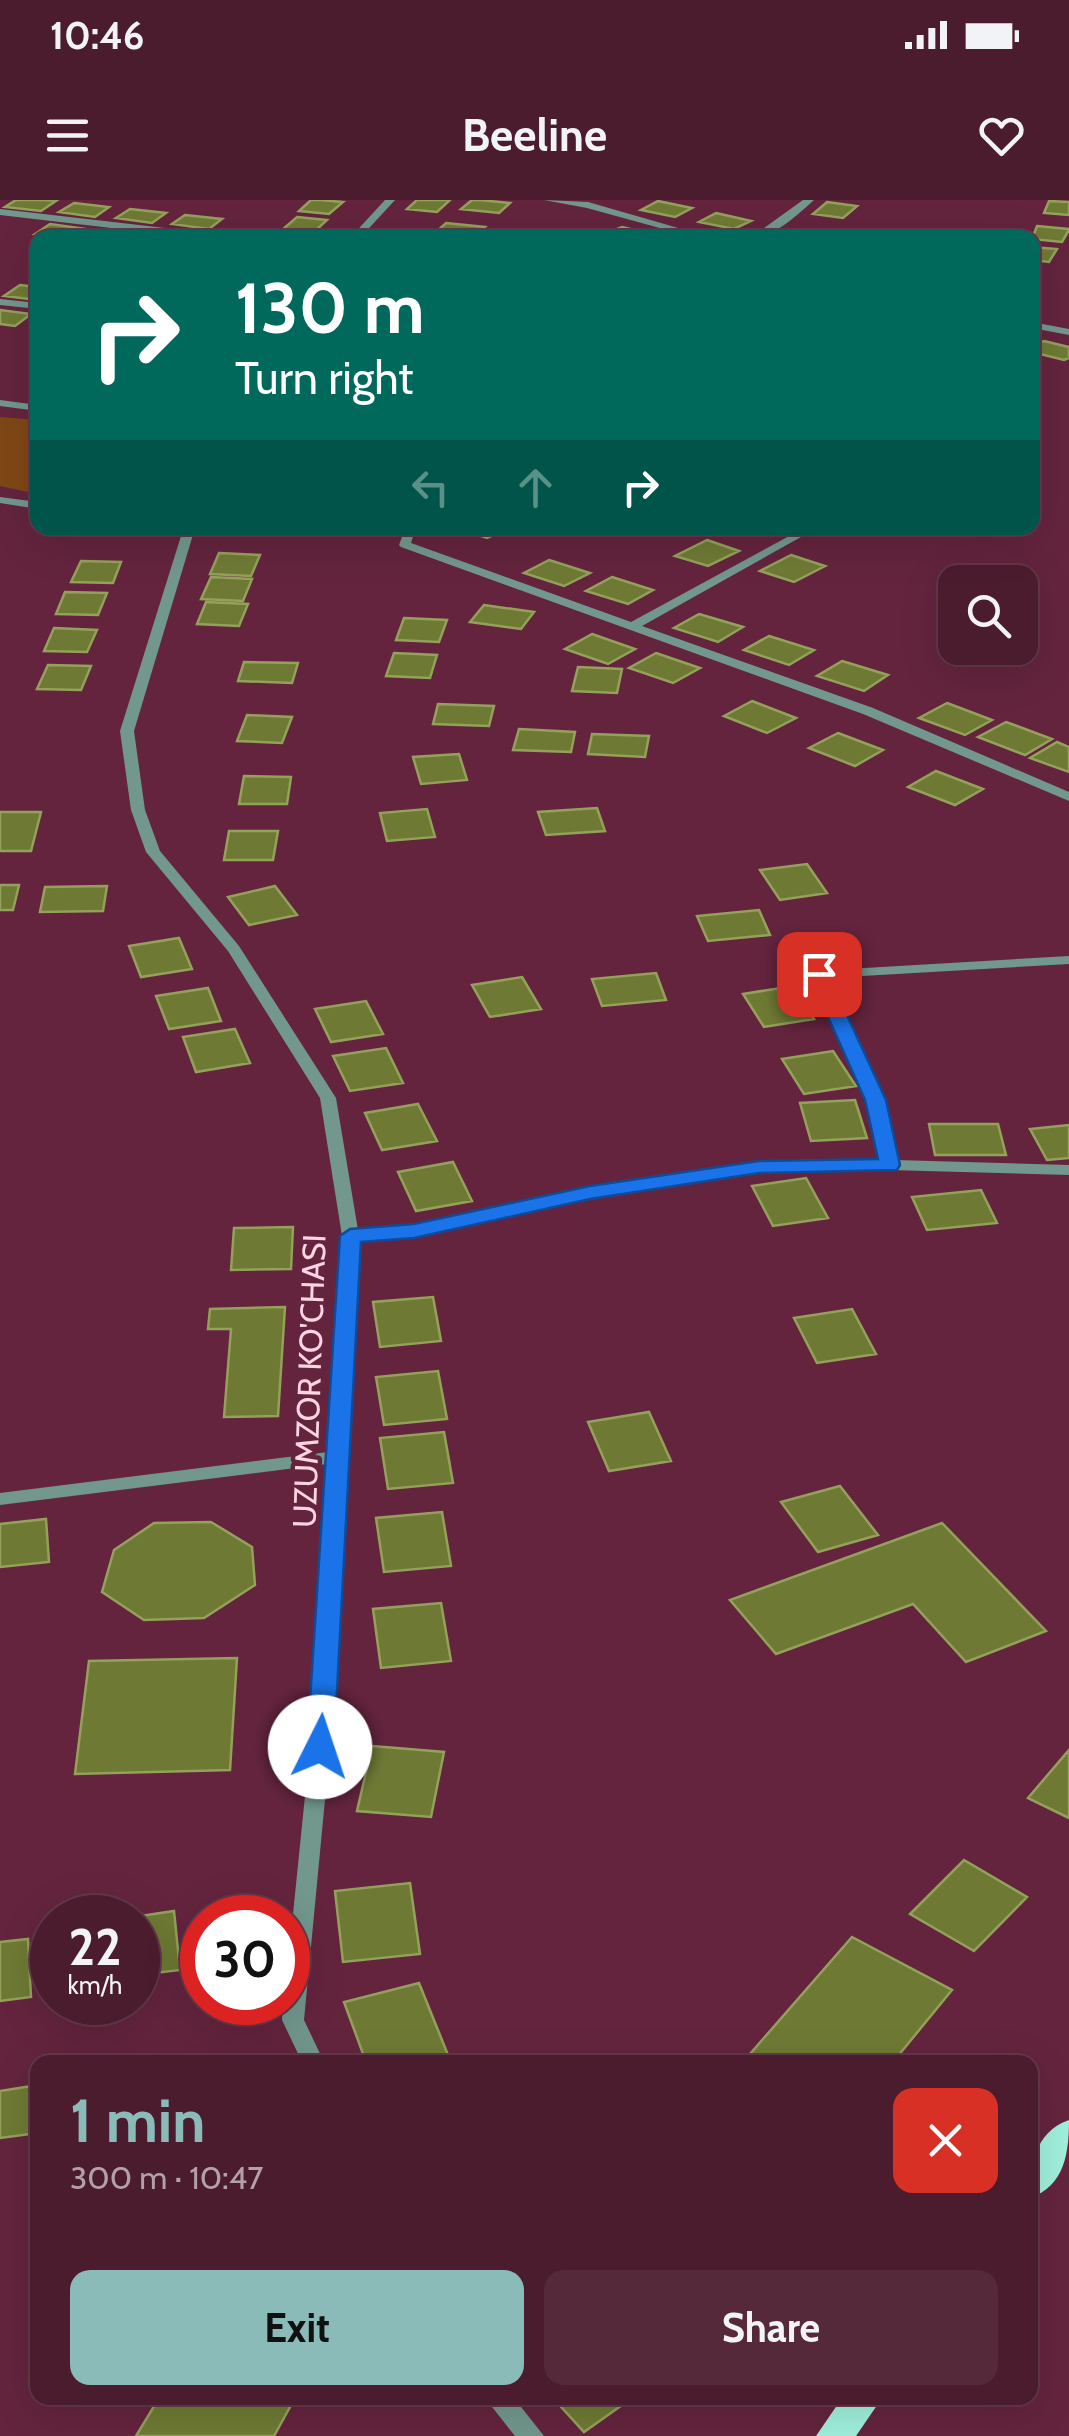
<!DOCTYPE html>
<meta charset="utf-8">
<style>
:root{--surface:#4b1b2e;--page:#55283a;--text:#f1f3f6;--muted:#b2a1aa;--line:#62394a;--accent:#8bbbb9}
body{margin:0;font-family:Cabin,sans-serif;background:var(--page);color:var(--text);height:100vh;display:flex;flex-direction:column;font-size:38px;white-space:nowrap}
*{box-sizing:border-box;margin:0}
p{font-size:32px;color:var(--muted)}
.icon{flex:none;width:55px;height:55px;fill:none;stroke:currentColor;stroke-width:2;stroke-linecap:round;stroke-linejoin:round}
.map{position:relative;flex:1;overflow:hidden}
.details{position:absolute;left:30px;top:1855px;width:1008px;height:350px;display:flex;flex-direction:column;background:var(--surface);border-radius:20px;box-shadow:0 10px 40px #0002,0 0 0 2px var(--line)}
.details>*{flex:none}
.guide{position:absolute;left:30px;top:30px;width:1010px;height:305px;border-radius:20px;box-shadow:0 10px 40px #0002,0 0 0 2px var(--line);background:#00695c;color:#fff;overflow:hidden}
.tools{position:absolute;left:938px;top:365px;display:grid;gap:20px}
.tools a{display:grid;place-items:center;width:100px;height:100px;border-radius:20px;background:var(--surface);box-shadow:0 10px 40px #0002,0 0 0 2px var(--line);font-size:50px}
.speed{position:absolute;left:30px;top:1695px;display:flex;gap:20px;font-size:50px;font-weight:700;text-align:center}
.speed>*{display:grid;place-content:center;width:130px;height:130px;border-radius:50%;background:var(--surface);box-shadow:0 10px 40px #0002,0 0 0 2px var(--line);line-height:1}
.speed small{font-size:25px;font-weight:400}
.speed .limit{border:15px solid #d22;background:#fff;color:#111}
.pin{position:absolute;display:grid;place-items:center;width:85px;height:85px;color:#fff;margin:-42px;border-radius:20px;box-shadow:0 5px 15px #0006}
.me{position:absolute;width:110px;margin:-55px;rotate:4deg;stroke-linejoin:round;filter:drop-shadow(0 0 8px #0008)}
.turn{display:flex;align-items:center;gap:35px;height:210px;padding:0 40px;font-size:45px}
.turn .icon{width:130px;height:130px;stroke-width:2.5}
.turn b{display:block;font-size:70px;line-height:85px}
.lanes{display:flex;align-items:center;height:95px;padding:0 40px;background:#0003;justify-content:center;gap:50px;direction:ltr}
.lanes .off{opacity:.35}
.round{display:grid;place-items:center;flex:none;width:105px;height:105px;border-radius:20px;background:var(--page)}
.headline{display:flex;align-items:center;justify-content:space-between;height:170px;padding:0 40px}
h1{font-size:60px;font-weight:800;line-height:75px;color:var(--accent)}
.cta{display:flex;gap:20px;margin-top:auto;padding:20px 40px}
.cta a{flex:1;height:115px;border-radius:20px;background:var(--accent);color:#111;font-size:40px;font-weight:800;line-height:115px;text-align:center}
.cta a+a{background:var(--page);color:var(--text)}
.status{display:flex;justify-content:space-between;align-items:center;height:70px;padding:0 50px;background:var(--surface);direction:ltr}
.status svg{height:28px;fill:currentColor}
header{display:flex;justify-content:space-between;align-items:center;height:130px;padding:0 40px;background:var(--surface);font-size:45px;font-weight:800}
.map>svg:first-child{display:block}
.green{fill:#7f4715}
.building{fill:#6e7a34;stroke:#94a15b;stroke-width:2.5}
.lines{fill:none;stroke-linecap:round;stroke-linejoin:round}
.minor{fill:#72978d;fill-rule:evenodd}
.major{fill:#a0efdc;fill-rule:evenodd}
.route{fill:#1a73e8;stroke:#114b97;stroke-width:2.5}
.labels{text-anchor:middle;dominant-baseline:central;stroke-width:9;stroke-linejoin:round;paint-order:stroke}
.street-label{font-size:32px;fill:#fed5e2;stroke:#64243e}
</style>
<div class="status"><b>10:46</b><svg viewBox="0 0 49 12"><path d="M0 12V9h3v3zM5 12V6h3v6zM10 12V3h3v9zM15 12V0h3v12zM26 1h20v11H26zM47 4h2v5h-2z"/></svg></div>
<header><svg class="icon" aria-label="menu" viewBox="0 0 24 24"><path d="M4 6h16M4 12h16M4 18h16"/></svg>Beeline<svg class="icon" aria-label="heart" viewBox="0 0 24 24"><path d="M12 20l-8-8c-3-5 5-10 8-4 3-6 11-1 8 4z"/></svg></header>
<div class="map">
<svg width="1069" height="2236" viewBox="0 0 1069 2236">
<rect width="100%" height="100%" fill="#64243e"/>
<!-- green -->
<path class="green" d="M 0,217 L 37,220 L 37,294 L 0,286 Z"/>
<!-- building -->
<path class="building" d="M 16,0 L 46,0 L 56,1 L 41,11 L 5,7 Z
M 311,0 L 321,0 L 343,2 L 329,14 L 299,11 Z
M 417,0 L 450,0 L 437,12 L 407,9 Z
M 472,0 L 480,0 L 510,3 L 499,13 L 461,9 Z
M 658,1 L 692,8 L 675,17 L 641,10 Z
M 1049,1 L 1069,2 L 1069,15 L 1044,13 Z
M 827,2 L 857,6 L 843,18 L 813,14 Z
M 74,3 L 109,7 L 95,17 L 59,12 Z
M 130,9 L 166,13 L 152,23 L 116,18 Z
M 716,13 L 751,21 L 734,29 L 699,22 Z
M 185,15 L 222,19 L 209,29 L 172,24 Z
M 297,17 L 327,20 L 313,33 L 282,30 Z
M 446,23 L 485,27 L 474,37 L 435,33 Z
M 50,24 L 86,29 L 73,38 L 35,34 Z
M 1037,26 L 1069,29 L 1069,30 L 1062,42 L 1032,39 Z
M 622,27 L 654,35 L 602,35 Z
M 1032,47 L 1057,49 L 1049,62 L 1032,60 Z
M 20,85 L 38,87 L 38,100 L 4,96 Z
M 0,110 L 31,114 L 15,126 L 0,124 Z
M 1044,141 L 1069,147 L 1069,158 L 1064,160 L 1032,152 L 1032,147 Z
M 457,328 L 510,328 L 487,338 Z
M 707,340 L 739,351 L 708,366 L 675,356 Z
M 219,353 L 260,355 L 251,376 L 210,374 Z
M 791,355 L 825,366 L 794,382 L 760,371 Z
M 549,360 L 590,373 L 564,386 L 524,373 Z
M 81,361 L 121,362 L 113,383 L 71,382 Z
M 211,377 L 252,379 L 243,401 L 201,399 Z
M 612,377 L 653,390 L 628,404 L 586,391 Z
M 65,392 L 107,393 L 98,415 L 56,414 Z
M 206,402 L 248,404 L 239,426 L 197,424 Z
M 484,405 L 534,412 L 521,429 L 470,422 Z
M 699,414 L 743,427 L 718,442 L 674,428 Z
M 404,418 L 447,420 L 439,442 L 396,440 Z
M 54,428 L 97,430 L 87,452 L 44,451 Z
M 592,434 L 635,449 L 608,464 L 565,449 Z
M 769,436 L 814,450 L 789,465 L 744,450 Z
M 394,453 L 437,455 L 430,478 L 386,476 Z
M 656,453 L 700,468 L 673,483 L 629,468 Z
M 842,461 L 888,475 L 864,491 L 817,476 Z
M 244,462 L 298,463 L 292,483 L 238,481 Z
M 48,465 L 91,466 L 81,490 L 37,489 Z
M 578,467 L 622,469 L 617,493 L 572,491 Z
M 752,501 L 796,518 L 767,533 L 724,516 Z
M 947,503 L 992,520 L 965,535 L 919,518 Z
M 438,504 L 494,506 L 489,526 L 433,524 Z
M 247,515 L 292,517 L 282,543 L 237,541 Z
M 1006,522 L 1052,539 L 1025,555 L 978,537 Z
M 519,529 L 575,532 L 571,552 L 513,550 Z
M 838,533 L 883,550 L 855,566 L 809,548 Z
M 592,534 L 649,536 L 645,557 L 588,554 Z
M 1057,542 L 1069,547 L 1069,572 L 1030,558 Z
M 459,554 L 467,580 L 421,584 L 413,557 Z
M 936,571 L 983,589 L 955,605 L 908,587 Z
M 244,576 L 291,577 L 287,604 L 239,604 Z
M 597,608 L 605,631 L 546,635 L 538,612 Z
M 427,609 L 435,637 L 387,641 L 380,613 Z
M 0,612 L 41,612 L 31,651 L 0,651 Z
M 229,631 L 278,631 L 273,660 L 224,660 Z
M 807,664 L 827,693 L 780,700 L 760,670 Z
M 0,685 L 19,685 L 13,710 L 0,710 Z
M 107,686 L 103,711 L 40,712 L 45,687 Z
M 275,686 L 297,715 L 249,725 L 228,697 Z
M 759,710 L 770,735 L 708,741 L 697,716 Z
M 179,738 L 192,769 L 141,777 L 129,746 Z
M 656,773 L 666,800 L 602,806 L 592,779 Z
M 522,777 L 541,809 L 490,817 L 472,785 Z
M 793,786 L 814,819 L 764,827 L 743,794 Z
M 208,788 L 221,821 L 169,829 L 156,796 Z
M 366,801 L 383,834 L 331,842 L 315,809 Z
M 235,829 L 250,863 L 196,872 L 183,837 Z
M 386,848 L 403,883 L 350,891 L 333,856 Z
M 833,851 L 856,886 L 804,894 L 782,859 Z
M 855,900 L 867,938 L 811,941 L 800,903 Z
M 418,904 L 437,941 L 382,950 L 365,913 Z
M 929,924 L 998,924 L 1006,955 L 935,955 Z
M 1069,925 L 1069,958 L 1047,960 L 1030,929 Z
M 453,962 L 472,1001 L 416,1011 L 398,972 Z
M 806,978 L 828,1018 L 773,1026 L 752,986 Z
M 981,990 L 997,1023 L 927,1030 L 912,997 Z
M 293,1027 L 291,1069 L 231,1070 L 234,1028 Z
M 433,1097 L 441,1141 L 380,1147 L 373,1102 Z
M 285,1107 L 278,1216 L 224,1217 L 231,1129 L 208,1129 L 210,1109 Z
M 852,1109 L 876,1154 L 817,1163 L 794,1118 Z
M 438,1171 L 447,1219 L 384,1225 L 376,1177 Z
M 649,1212 L 671,1261 L 609,1271 L 588,1222 Z
M 444,1232 L 453,1283 L 388,1289 L 380,1238 Z
M 840,1286 L 878,1335 L 818,1352 L 781,1302 Z
M 442,1312 L 451,1366 L 384,1372 L 376,1318 Z
M 46,1319 L 49,1362 L 0,1367 L 0,1324 Z
M 211,1322 L 252,1347 L 255,1385 L 204,1418 L 144,1420 L 102,1392 L 114,1350 L 154,1323 Z
M 942,1323 L 1046,1431 L 966,1462 L 913,1404 L 776,1454 L 730,1400 Z
M 441,1403 L 451,1461 L 381,1468 L 373,1409 Z
M 237,1458 L 230,1570 L 75,1574 L 89,1461 Z
M 372,1546 L 444,1552 L 431,1617 L 357,1611 Z
M 1069,1550 L 1069,1618 L 1028,1598 Z
M 964,1660 L 1027,1697 L 974,1751 L 910,1714 Z
M 410,1683 L 420,1754 L 343,1762 L 335,1691 Z
M 174,1711 L 180,1770 L 138,1775 L 138,1718 L 127,1718 Z
M 852,1737 L 952,1790 L 893,1862 L 743,1862 Z
M 28,1739 L 31,1797 L 0,1801 L 0,1742 Z
M 419,1783 L 448,1855 L 421,1862 L 366,1862 L 344,1802 Z
M 38,1885 L 38,1933 L 0,1938 L 0,1891 Z
M 159,2198 L 295,2198 L 274,2236 L 136,2236 Z
M 553,2198 L 632,2198 L 584,2232 Z"/>
<g class="lines">
<!-- minor -->
<path class="minor" d="M 385,0 L 395,0 L 360,38 L 350,38 Z
M 544,0 L 588,2 L 713,38 L 696,38 L 587,8 Z
M 803,0 L 814,0 C 796,16 774,38 750,38 Z
M 0,9 L 226,35 L 230,38 L 197,38 L 0,15 Z
M 0,99 L 38,103 L 38,109 L 0,105 Z
M 1032,122 L 1069,129 L 1069,135 L 1032,128 Z
M 0,200 L 38,205 L 38,211 L 0,206 Z
M 0,297 L 38,302 L 38,309 L 0,303 Z
M 145,328 L 195,328 L 134,531 L 145,610 L 160,651 L 239,746 L 336,898 L 358,1030 L 414,1026 L 589,988 L 759,962 L 880,960 L 867,900 L 812,774 L 814,771 L 1069,756 L 1069,764 L 828,778 L 883,900 L 896,960 L 1069,965 L 1069,975 L 889,970 L 759,972 L 589,998 L 414,1036 L 358,1040 L 347,1252 L 349,1256 L 346,1260 L 330,1547 L 304,1820 L 324,1862 L 302,1862 L 282,1820 L 283,1802 L 288,1802 L 288,1763 L 310,1547 L 327,1264 L 0,1305 L 0,1293 L 328,1252 L 342,1036 L 320,898 L 228,751 L 146,652 L 131,610 L 120,531 L 181,336 Z
M 421,328 L 414,333 L 411,343 L 631,422 L 804,328 L 817,328 L 642,426 L 873,508 L 1069,592 L 1069,601 L 863,514 L 401,347 L 399,345 L 405,329 Z
M 485,2198 L 514,2198 L 544,2236 L 515,2236 Z"/>
<!-- major -->
<path class="major" d="M 1069,1920 C 1069,1952 1065,1986 1030,1998 C 1030,1967 1034,1932 1069,1920 Z
M 842,2198 L 882,2198 L 856,2236 L 816,2236 Z"/>
</g>
<!-- route -->
<path class="route" d="M 819,768 L 828,774 L 886,900 L 900,965 L 897,970 L 759,973 L 590,999 L 414,1038 L 361,1042 L 334,1547 L 330,1554 L 311,1554 L 307,1547 L 340,1036 L 350,1029 L 414,1024 L 590,986 L 759,961 L 878,959 L 865,900 L 809,774 Z"/>
<g class="labels">
<!-- street labels -->
<g class="street-label">
<text transform="translate(309 1181) rotate(-88)">UZUMZOR KO'CHASI</text>
</g>
</g>
</svg>
<div class="tools">
<a><svg class="icon" aria-label="search" viewBox="0 0 24 24"><circle cx="10" cy="10" r="6"/><path d="M15 15l6 6"/></svg></a>
</div>
<div class="speed"><div>22<small>km/h</small></div><div class="limit">30</div></div>
<div class="pin" style="left:819px;top:774px;background:#d93025"><svg class="icon" aria-label="arrive" viewBox="0 0 24 24"><path d="M6 21V4h12l-3 4 3 4H6"/></svg></div>
<svg class="me" style="left:320px;top:1547px" viewBox="-20 -20 40 40"><circle r="19" fill="#fff"/><path d="M0-13L10 11 0 6-10 11z" fill="#1a73e8"/></svg>
<div class="guide">
<div class="turn"><svg class="icon" aria-label="right" viewBox="0 0 24 24"><path d="M7 20v-9h11M14 6l5 5-5 5"/></svg><div><b>130 m</b>Turn right</div></div>
<div class="lanes"><svg class="icon off" aria-label="left" viewBox="0 0 24 24"><path d="M17 20v-9H6M10 6l-5 5 5 5"/></svg><svg class="icon off" aria-label="ahead" viewBox="0 0 24 24"><path d="M12 20V5M6 11l6-6 6 6"/></svg><svg class="icon" aria-label="right" viewBox="0 0 24 24"><path d="M7 20v-9h11M14 6l5 5-5 5"/></svg></div>
</div>
<section class="details">
<div class="headline"><div><h1>1 min</h1><p>300 m · 10:47</p></div><a class="round" style="background:#d93025;color:#fff"><svg class="icon" aria-label="close" viewBox="0 0 24 24"><path d="M6 6l12 12M18 6L6 18"/></svg></a></div>
<div class="cta"><a>Exit</a><a>Share</a></div>
</section>
</div>
